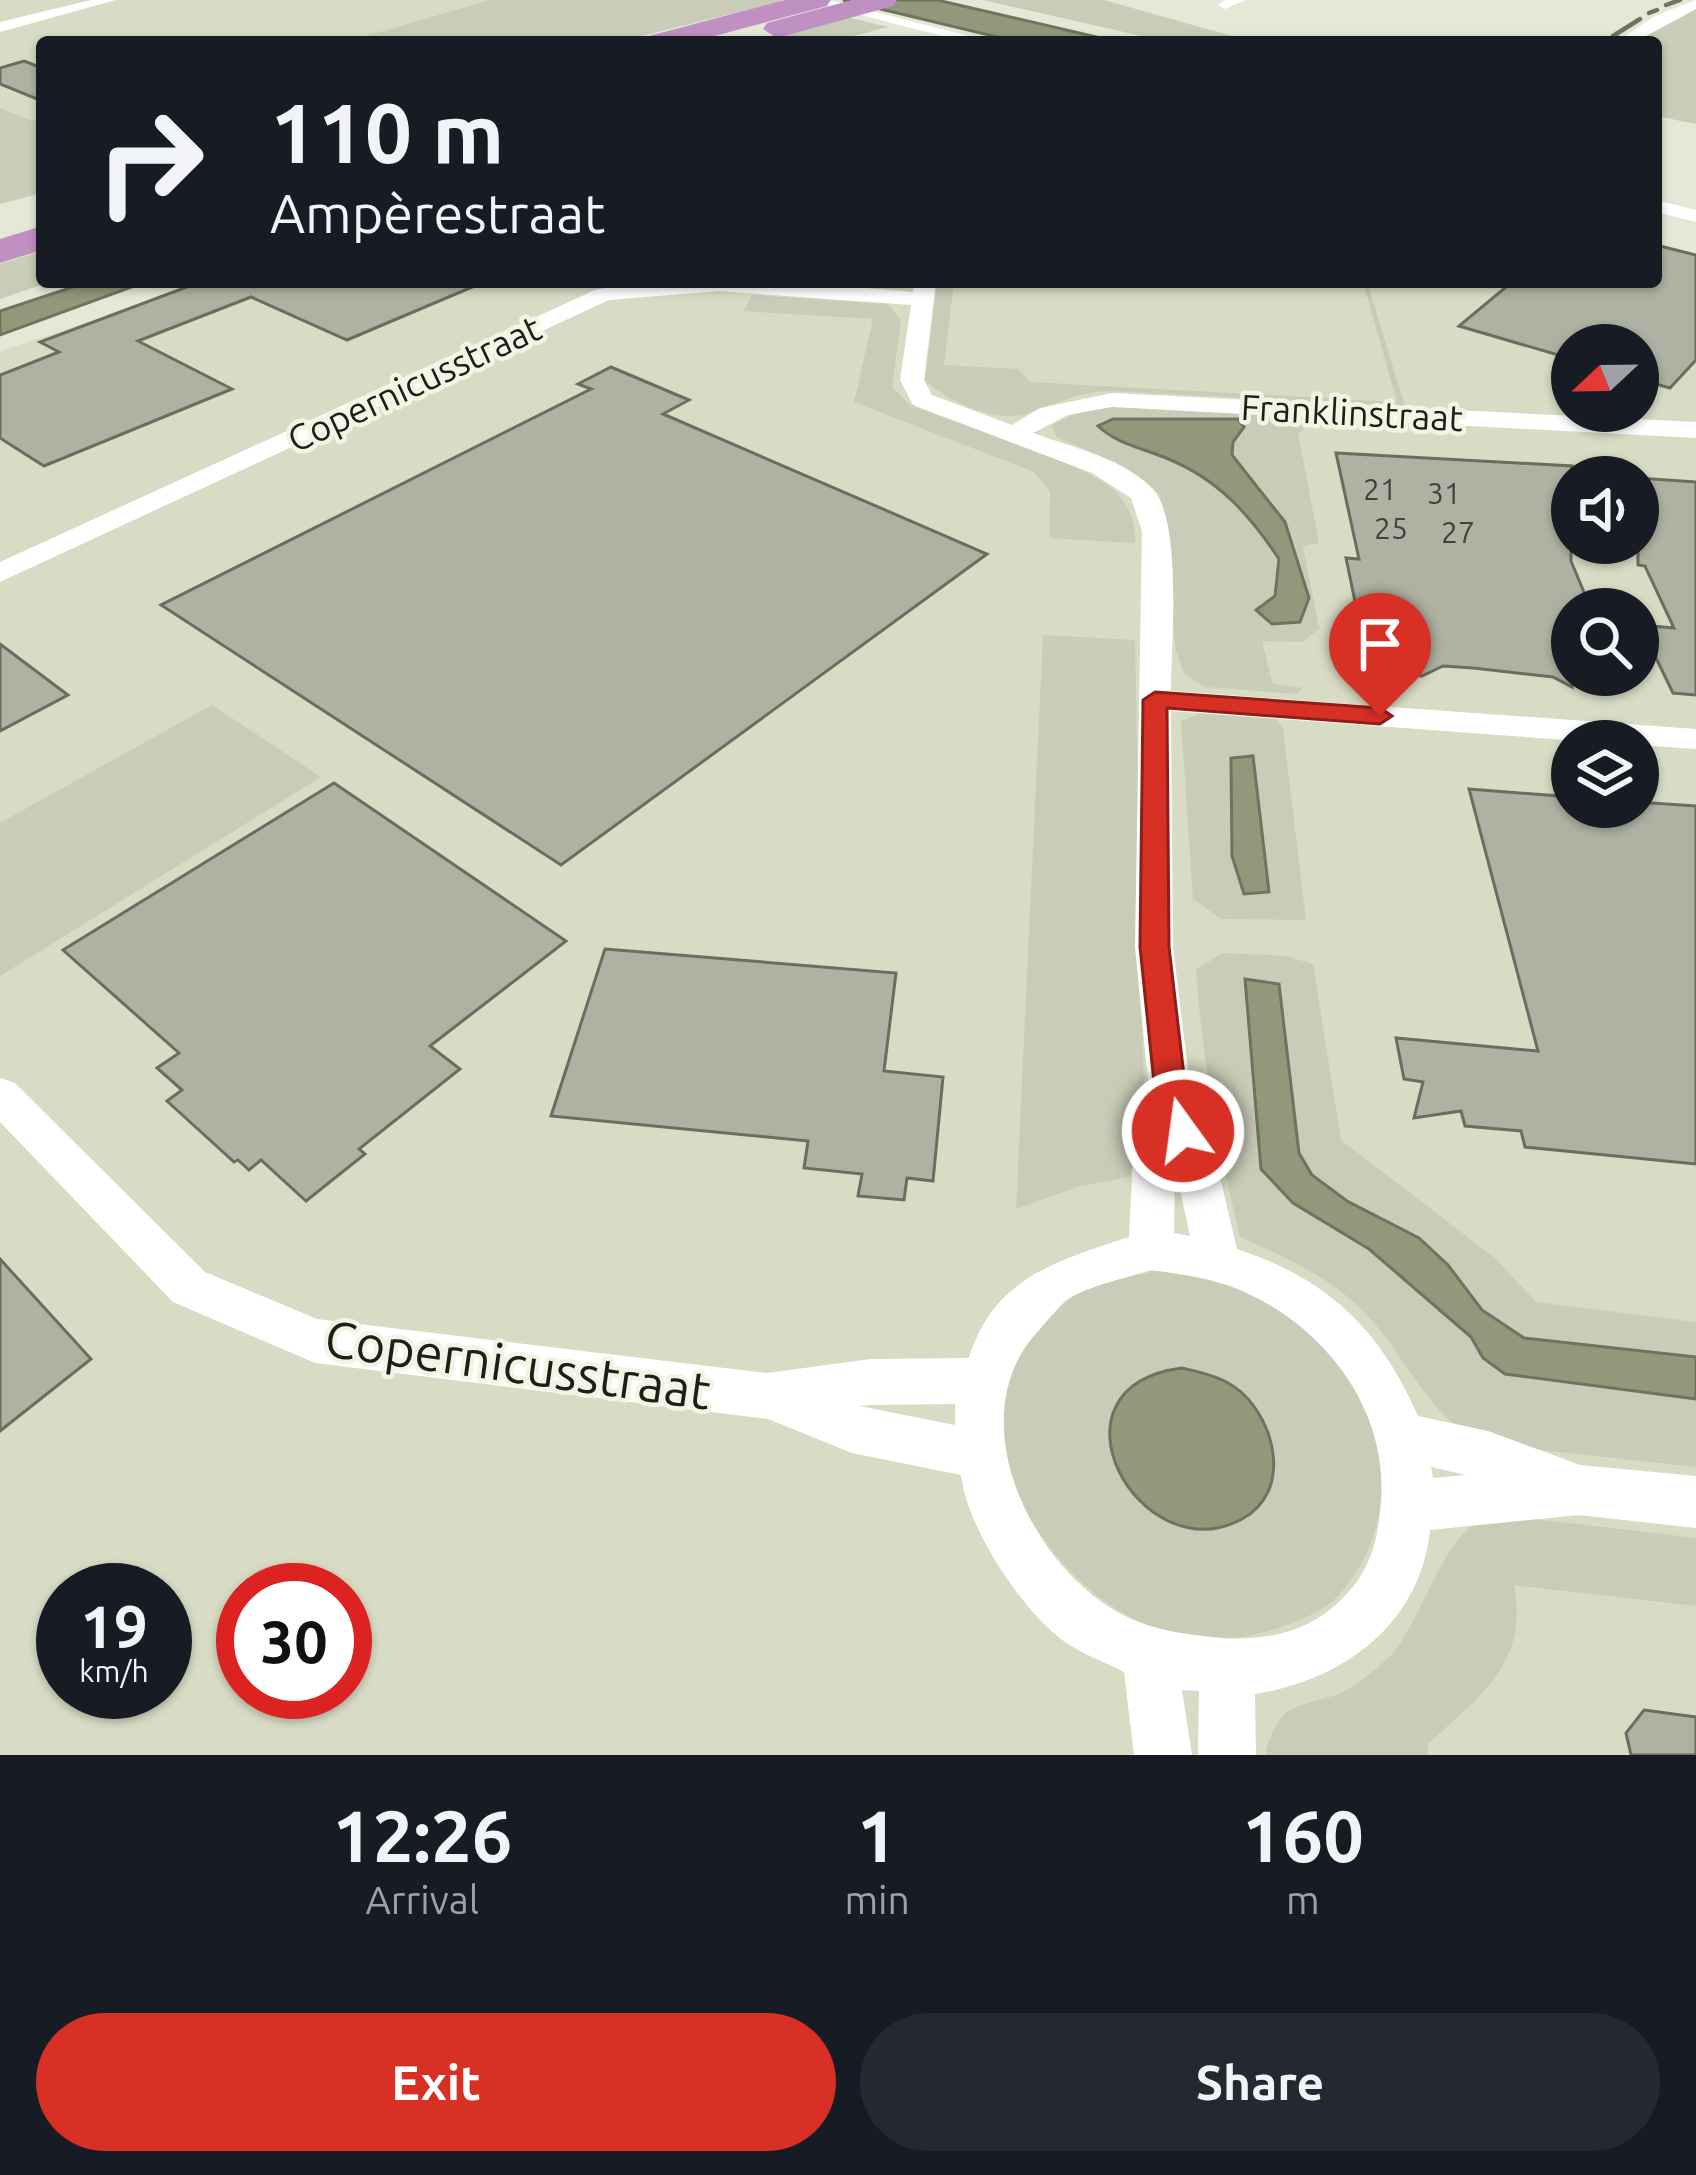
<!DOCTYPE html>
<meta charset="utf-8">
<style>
:root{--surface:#171b24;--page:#242831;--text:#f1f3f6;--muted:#9ea1a6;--accent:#d93025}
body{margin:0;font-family:Ubuntu,sans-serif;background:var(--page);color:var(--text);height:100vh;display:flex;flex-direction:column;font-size:45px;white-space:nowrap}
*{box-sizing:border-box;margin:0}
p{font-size:39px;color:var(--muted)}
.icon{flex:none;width:66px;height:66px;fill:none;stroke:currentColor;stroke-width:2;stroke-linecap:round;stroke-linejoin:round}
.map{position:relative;height:1755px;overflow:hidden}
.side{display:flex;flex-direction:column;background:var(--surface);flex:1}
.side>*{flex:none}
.banner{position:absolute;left:36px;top:36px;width:1626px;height:252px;border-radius:12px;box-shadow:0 3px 9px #0004;background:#171b24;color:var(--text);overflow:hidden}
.needle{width:78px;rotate:248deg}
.buttons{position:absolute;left:1551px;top:324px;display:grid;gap:24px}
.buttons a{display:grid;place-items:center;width:108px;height:108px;border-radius:50%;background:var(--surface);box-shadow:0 3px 9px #0004;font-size:60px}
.speed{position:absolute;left:36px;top:1563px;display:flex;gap:24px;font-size:60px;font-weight:700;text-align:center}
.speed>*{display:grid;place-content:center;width:156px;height:156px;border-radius:50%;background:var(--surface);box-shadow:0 3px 9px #0004;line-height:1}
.speed small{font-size:30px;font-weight:400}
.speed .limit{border:18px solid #d22;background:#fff;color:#111}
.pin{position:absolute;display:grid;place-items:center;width:102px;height:102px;color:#fff;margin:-123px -51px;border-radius:50% 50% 50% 0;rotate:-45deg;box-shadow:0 0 12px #0007}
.pin .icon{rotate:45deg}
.me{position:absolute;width:132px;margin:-66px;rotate:346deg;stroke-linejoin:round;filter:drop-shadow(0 0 9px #0008)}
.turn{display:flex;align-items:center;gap:42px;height:252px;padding:0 36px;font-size:54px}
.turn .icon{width:156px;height:156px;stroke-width:2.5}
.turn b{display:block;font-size:84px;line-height:102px}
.eta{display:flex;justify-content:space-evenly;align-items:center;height:204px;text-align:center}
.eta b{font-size:72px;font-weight:600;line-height:84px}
.button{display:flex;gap:24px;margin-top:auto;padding:24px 36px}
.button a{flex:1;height:138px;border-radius:72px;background:var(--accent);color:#fff;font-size:48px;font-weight:600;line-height:138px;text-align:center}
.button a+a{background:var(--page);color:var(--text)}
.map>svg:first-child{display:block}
.built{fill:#d8dcc4;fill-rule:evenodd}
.green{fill:#c9ccb7;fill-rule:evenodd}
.water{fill:#93987a;stroke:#70735d;stroke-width:3}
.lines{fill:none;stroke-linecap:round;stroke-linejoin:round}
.stream{stroke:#70735d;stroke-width:4.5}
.building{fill:#afb2a2;stroke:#6b6e5f;stroke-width:3}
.minor{fill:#fff;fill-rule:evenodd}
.motorway{fill:#c190c3;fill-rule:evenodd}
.route{fill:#d93025;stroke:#8d1f18;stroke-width:3}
.labels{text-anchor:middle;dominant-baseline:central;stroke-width:9;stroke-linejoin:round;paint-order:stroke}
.far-number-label{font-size:30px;fill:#42433a}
.far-street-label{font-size:36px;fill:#1d1e18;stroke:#f2f5e4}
.near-street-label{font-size:51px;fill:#1d1e18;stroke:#f2f5e4}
</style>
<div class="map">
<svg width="1696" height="1755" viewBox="0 0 1696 1755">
<rect width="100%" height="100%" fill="#e5e8d7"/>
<!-- built -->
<path class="built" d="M 0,0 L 493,0 L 350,42 L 42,42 L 42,121 L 0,132 Z
M 1696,255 L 1696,1755 L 0,1755 L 0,351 L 210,282 L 1656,282 ZM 1572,345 L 1638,345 L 1638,411 L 1572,411 ZM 1572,477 L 1638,477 L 1638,543 L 1572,543 ZM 1572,609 L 1638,609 L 1638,675 L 1572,675 ZM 1572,741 L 1638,741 L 1638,807 L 1572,807 ZM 63,1590 L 165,1590 L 165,1692 L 63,1692 ZM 243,1590 L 345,1590 L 345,1692 L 243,1692 Z"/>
<!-- green -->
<path class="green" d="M 490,0 L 779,0 L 783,1 L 617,42 L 346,42 Z
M 983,0 L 1104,0 L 1253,42 L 1168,42 Z
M 1696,7 L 1696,124 L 1656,116 L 1656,42 L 1638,42 L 1637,38 Z
M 843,16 L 888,27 L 830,42 L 748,42 Z
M 0,108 L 32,121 L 42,119 L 42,193 L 0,204 Z
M 42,251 L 42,282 L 50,282 L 0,299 L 0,264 Z
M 937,282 L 954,282 L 944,365 L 1018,369 L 1030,382 L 1397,402 L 1363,282 L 1367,282 L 1405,406 L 1110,391 C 1078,392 1058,403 1029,413 C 995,424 951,402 925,381 Z
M 752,295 L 888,304 L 901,320 L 892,387 L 911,406 C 954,422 1088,464 1115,491 C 1129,506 1136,523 1135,543 L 1049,538 L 1050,492 L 1034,472 L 854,402 L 873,319 L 743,311 Z
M 1098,404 L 1301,415 L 1305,420 L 1303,431 L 1298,433 L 1319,543 L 1303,546 L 1319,629 L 1302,642 L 1262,641 L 1273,684 L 1303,688 L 1297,694 L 1205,687 L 1184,674 L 1176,650 L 1159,494 L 1124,466 L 1056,437 L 1052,425 ZM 1114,419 L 1238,419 L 1232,455 L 1285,522 L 1309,598 L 1257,609 L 1275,597 L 1279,559 C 1249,515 1217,479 1167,458 C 1143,449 1117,444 1099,426 Z
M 1043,635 L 1135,640 L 1144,1100 L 1130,1177 L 1080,1186 L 1016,1209 Z
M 212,705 L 321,777 L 0,976 L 0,823 Z
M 1206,711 L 1274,716 L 1283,729 L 1306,920 L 1221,919 L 1193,899 L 1181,721 Z
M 1223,953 L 1286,956 L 1313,964 L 1341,1140 L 1495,1258 L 1536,1302 L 1696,1322 L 1696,1357 L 1524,1338 L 1482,1310 L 1447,1265 L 1419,1238 L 1347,1201 L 1312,1175 L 1299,1153 L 1279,984 L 1245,980 L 1261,1169 L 1294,1204 L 1369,1249 L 1471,1337 L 1483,1358 L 1505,1374 L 1696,1399 L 1696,1467 L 1484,1444 C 1425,1416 1406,1352 1360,1308 C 1326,1275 1283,1256 1240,1237 C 1219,1148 1202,1061 1196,969 Z
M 1158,1271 C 1197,1276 1236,1281 1271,1301 C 1352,1348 1404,1450 1372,1540 C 1362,1568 1340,1603 1311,1615 C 1274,1631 1239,1643 1197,1638 C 1055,1623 927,1416 1056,1307 C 1085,1283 1122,1278 1158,1271 Z
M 1493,1514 L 1696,1538 L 1696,1606 L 1514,1585 C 1529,1664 1480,1696 1428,1744 L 1428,1755 L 1266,1755 C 1266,1743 1276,1722 1286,1713 C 1298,1703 1324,1700 1338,1694 C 1355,1687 1378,1668 1391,1655 C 1425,1617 1443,1528 1493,1514 Z"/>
<!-- water -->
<path class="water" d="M 843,0 L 937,0 L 1118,42 L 1018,42 Z
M 88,282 L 145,282 L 0,335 L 0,311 Z
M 1113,419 L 1238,419 L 1244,427 L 1233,442 L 1232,455 L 1285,522 L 1309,598 L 1300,622 L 1272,624 L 1256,610 L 1275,596 L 1279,559 C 1250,515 1217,478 1166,458 C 1142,448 1117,444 1098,426 Z
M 1253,756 L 1269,892 L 1244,894 L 1232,856 L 1231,758 Z
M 1245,979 L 1279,984 L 1299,1153 L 1312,1175 L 1347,1201 L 1419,1238 L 1448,1265 L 1482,1310 L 1524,1338 L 1696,1357 L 1696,1399 L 1505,1374 L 1483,1358 L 1471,1337 L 1369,1249 L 1293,1203 L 1261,1169 Z
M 1182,1368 C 1203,1373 1224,1377 1241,1392 C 1276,1423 1292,1492 1242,1519 C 1140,1574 1036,1387 1182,1368 Z"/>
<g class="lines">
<!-- stream -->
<path class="stream" d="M 1666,5 L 1680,0
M 1649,13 L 1657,10
M 1613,36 L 1640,19"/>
</g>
<!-- building -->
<path class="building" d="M 24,61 L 42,68 L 42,101 L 0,84 L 0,68 Z
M 1656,245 L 1696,255 L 1696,360 L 1670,388 L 1638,379 L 1638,345 L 1572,345 L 1572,359 L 1459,326 L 1512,282 L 1656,282 Z
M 200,282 L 484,282 L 347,340 L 251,297 L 138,341 L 232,389 L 44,466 L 0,438 L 0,375 L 59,352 L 40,342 Z
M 611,367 L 689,400 L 663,414 L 987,554 L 561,865 L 161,605 L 591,389 L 578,384 Z
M 1336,453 L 1572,466 L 1571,561 L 1591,609 L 1572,609 L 1572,687 L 1553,677 L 1473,668 L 1443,666 L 1422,676 L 1354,671 L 1349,648 L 1363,640 L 1346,558 L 1359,559 Z
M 1638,478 L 1696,482 L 1696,695 L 1673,693 L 1640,625 L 1674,628 L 1645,566 L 1638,565 Z
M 0,644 L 68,695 L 0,731 Z
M 334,783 L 566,941 L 430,1046 L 460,1069 L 359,1149 L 365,1154 L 306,1201 L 261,1160 L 249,1170 L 238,1160 L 234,1162 L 167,1101 L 182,1090 L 157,1068 L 179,1053 L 63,950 Z
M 1469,789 L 1572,797 L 1572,807 L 1638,807 L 1638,802 L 1696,806 L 1696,1164 L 1525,1147 L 1521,1131 L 1465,1126 L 1461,1111 L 1414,1118 L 1423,1082 L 1404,1079 L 1396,1038 L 1538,1051 Z
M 605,949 L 896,973 L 884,1071 L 943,1077 L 933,1181 L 907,1178 L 904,1200 L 858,1196 L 862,1174 L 804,1168 L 808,1141 L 551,1116 Z
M 0,1259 L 91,1359 L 0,1431 Z
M 1644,1710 L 1696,1717 L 1696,1755 L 1631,1755 L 1626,1733 Z"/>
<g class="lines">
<!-- minor -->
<path class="minor" d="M 91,0 L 116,0 L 0,32 L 0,22 Z
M 804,0 L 829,0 L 992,42 L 965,42 Z
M 1246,0 L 1225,9 L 1218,5 L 1225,0 Z
M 1696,0 L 1696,9 L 1635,42 L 1616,42 L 1655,16 Z
M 1656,200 L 1696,210 L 1696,222 L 1656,212 Z
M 638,282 L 795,282 L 913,292 L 914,282 L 936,282 L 924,380 L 932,395 L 1012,425 L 1040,408 L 1112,393 L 1696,422 L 1696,438 L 1112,407 L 1068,415 L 1033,433 C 1071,447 1122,458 1152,488 C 1183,519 1171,647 1171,691 L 1696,729 L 1696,749 L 1638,745 L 1638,741 L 1580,741 L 1171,711 L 1173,947 L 1192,1102 L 1216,1160 L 1237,1249 C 1328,1279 1380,1329 1418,1416 L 1488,1431 L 1580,1465 L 1696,1476 L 1696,1528 L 1579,1515 L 1430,1530 C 1420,1625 1343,1680 1255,1694 L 1256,1755 L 1198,1755 L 1199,1691 L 1182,1690 L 1192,1755 L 1134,1755 L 1124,1672 C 1105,1662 1082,1654 1065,1642 C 1022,1611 967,1528 961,1475 L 852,1453 L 768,1419 L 315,1363 L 173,1302 L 0,1122 L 0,1078 L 15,1083 L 205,1272 L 317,1319 L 767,1373 L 871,1359 L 969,1358 C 994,1277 1057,1261 1129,1237 L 1133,1157 L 1150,1102 L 1135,947 L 1142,531 L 1131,498 L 1092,473 L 913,405 L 900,380 L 911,305 L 719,291 L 609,300 L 0,582 L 0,562 L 595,290 ZM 1175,1167 L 1190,1236 L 1174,1233 ZM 1151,1270 C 1181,1274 1211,1278 1240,1290 C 1324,1326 1389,1409 1381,1503 C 1378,1532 1375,1555 1358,1580 C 1325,1626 1278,1642 1223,1638 C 1179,1634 1140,1629 1103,1603 C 1021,1546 962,1408 1041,1328 C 1050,1318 1061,1303 1073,1296 C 1097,1284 1126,1278 1151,1270 ZM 955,1404 L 955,1425 L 859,1406 L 871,1405 ZM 1431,1467 L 1466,1475 L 1433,1478 Z"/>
<!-- motorway -->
<path class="motorway" d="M 785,0 L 831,0 L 827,6 L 692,42 L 645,42 L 649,36 Z
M 852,0 L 897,0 L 893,6 L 777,38 L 763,29 L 767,23 Z
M 42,226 L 42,250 L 0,263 L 0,239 Z"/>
</g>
<!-- route -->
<path class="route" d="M 1155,692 L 1380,708 L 1392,716 L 1380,724 L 1167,708 L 1169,947 L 1187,1102 L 1199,1131 L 1194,1141 L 1183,1145 L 1172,1141 L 1156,1102 L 1140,947 L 1143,700 Z"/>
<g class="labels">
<!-- far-number labels -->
<g class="far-number-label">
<text x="1380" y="489">21</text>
<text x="1444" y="493">31</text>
<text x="1391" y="528">25</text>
<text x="1458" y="532">27</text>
</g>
<!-- far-street labels -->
<g class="far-street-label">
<text transform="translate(414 383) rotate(-25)">Copernicusstraat</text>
<text transform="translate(1352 412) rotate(3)">Franklinstraat</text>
</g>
<!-- near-street labels -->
<g class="near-street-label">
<text transform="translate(518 1364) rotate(8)">Copernicusstraat</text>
</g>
</g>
</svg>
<div class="buttons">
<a><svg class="needle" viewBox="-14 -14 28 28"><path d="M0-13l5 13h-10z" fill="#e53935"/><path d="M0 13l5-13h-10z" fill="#9ea1a6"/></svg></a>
<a><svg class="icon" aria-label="sound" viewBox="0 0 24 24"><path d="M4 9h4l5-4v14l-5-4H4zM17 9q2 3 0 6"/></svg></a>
<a><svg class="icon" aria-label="search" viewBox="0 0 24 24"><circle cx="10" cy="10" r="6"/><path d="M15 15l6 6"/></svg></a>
<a><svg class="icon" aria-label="layers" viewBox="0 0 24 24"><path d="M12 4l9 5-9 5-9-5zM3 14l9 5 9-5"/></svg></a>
</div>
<div class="speed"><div>19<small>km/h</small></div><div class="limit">30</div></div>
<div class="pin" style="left:1380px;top:716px;background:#d93025"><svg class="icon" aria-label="arrive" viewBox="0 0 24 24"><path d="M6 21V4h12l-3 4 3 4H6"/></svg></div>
<svg class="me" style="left:1183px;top:1131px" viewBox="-20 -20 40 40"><circle r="17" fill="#d93025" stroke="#fff" stroke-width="3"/><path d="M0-11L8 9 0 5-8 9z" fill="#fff"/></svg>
<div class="banner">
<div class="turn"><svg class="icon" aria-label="right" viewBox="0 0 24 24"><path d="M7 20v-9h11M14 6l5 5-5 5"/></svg><div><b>110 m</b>Ampèrestraat</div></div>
</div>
</div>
<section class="side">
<div class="eta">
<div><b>12:26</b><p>Arrival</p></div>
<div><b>1</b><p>min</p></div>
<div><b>160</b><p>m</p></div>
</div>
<div class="button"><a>Exit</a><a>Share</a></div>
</section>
